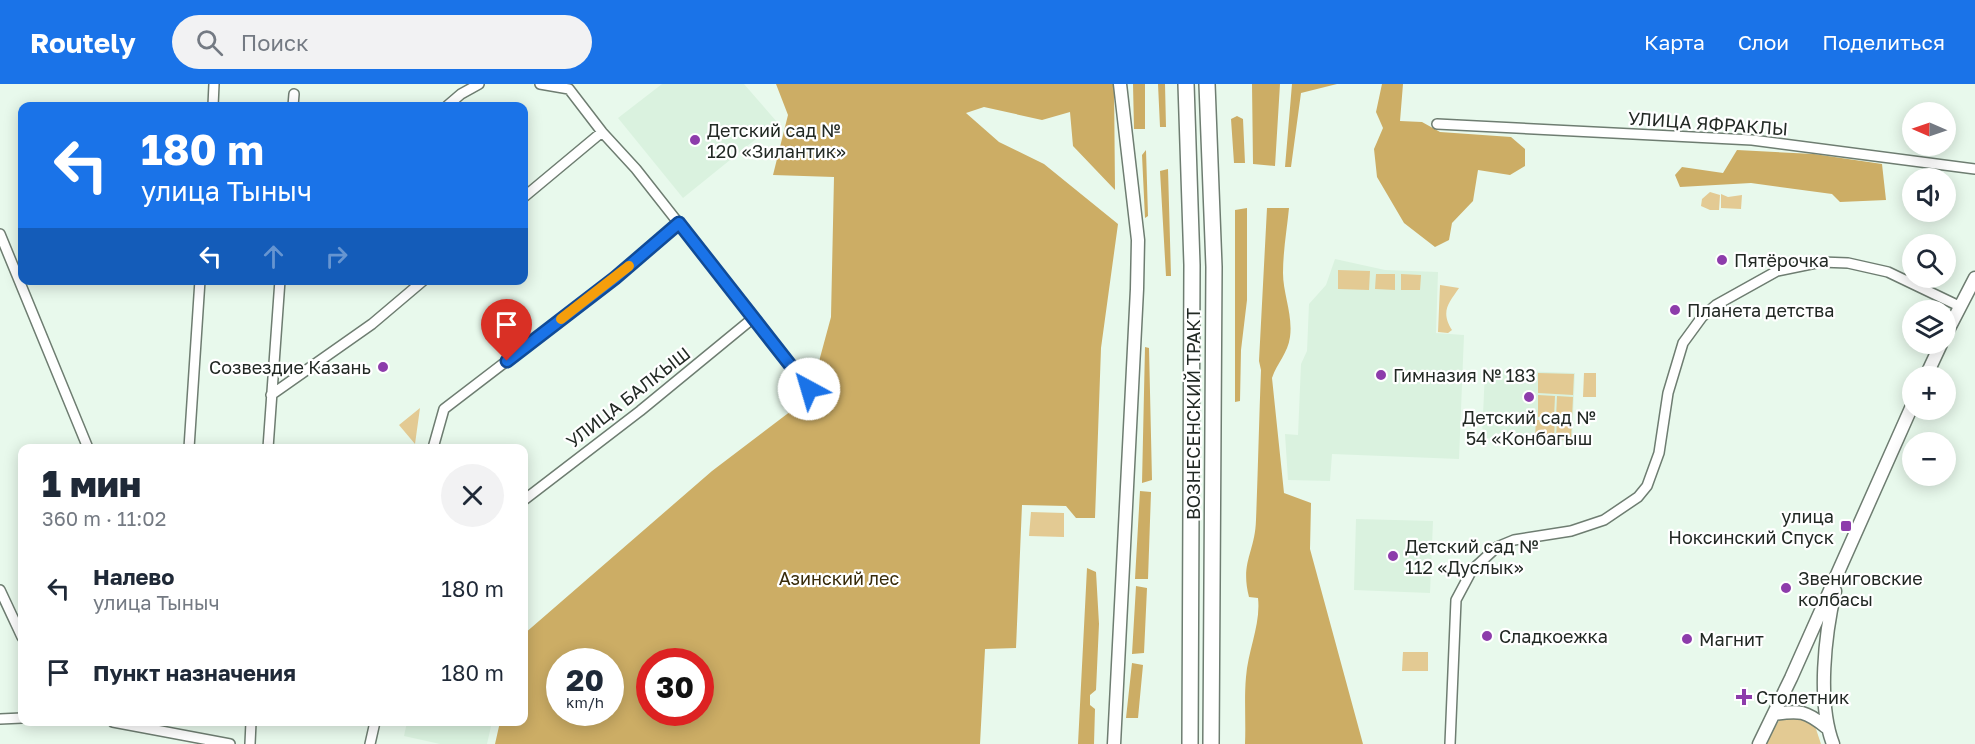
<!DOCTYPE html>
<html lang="ru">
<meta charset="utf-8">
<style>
:root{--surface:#fff;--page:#f2f2f3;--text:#1f2937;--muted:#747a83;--accent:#1a73e8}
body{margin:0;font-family:"Golos Text",sans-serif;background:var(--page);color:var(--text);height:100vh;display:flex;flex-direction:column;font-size:22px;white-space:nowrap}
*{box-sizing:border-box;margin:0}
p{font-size:20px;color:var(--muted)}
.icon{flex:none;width:33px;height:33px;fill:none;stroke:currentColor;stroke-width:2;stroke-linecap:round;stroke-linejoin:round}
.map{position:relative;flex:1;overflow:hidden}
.details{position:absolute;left:18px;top:360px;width:510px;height:282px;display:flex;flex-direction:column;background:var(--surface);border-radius:12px;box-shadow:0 3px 15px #0003}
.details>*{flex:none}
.guide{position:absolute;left:18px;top:18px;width:510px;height:183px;border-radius:12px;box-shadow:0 3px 15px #0003;background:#1a73e8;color:#fff;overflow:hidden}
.needle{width:39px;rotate:272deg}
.fabs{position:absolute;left:1902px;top:18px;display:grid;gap:12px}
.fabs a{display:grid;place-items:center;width:54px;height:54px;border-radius:50%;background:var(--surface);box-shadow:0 3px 15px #0003;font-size:30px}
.speed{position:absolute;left:546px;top:564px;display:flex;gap:12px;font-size:30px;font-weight:700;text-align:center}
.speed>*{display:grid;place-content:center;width:78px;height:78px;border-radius:50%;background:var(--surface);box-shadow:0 3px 15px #0003;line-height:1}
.speed small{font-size:15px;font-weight:400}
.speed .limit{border:9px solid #d22;background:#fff;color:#111}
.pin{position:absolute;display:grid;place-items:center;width:51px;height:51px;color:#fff;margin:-62px -26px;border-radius:50% 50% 50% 0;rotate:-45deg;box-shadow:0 0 6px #0007}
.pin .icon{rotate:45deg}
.me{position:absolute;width:66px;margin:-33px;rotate:321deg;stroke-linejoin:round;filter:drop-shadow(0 0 4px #0008)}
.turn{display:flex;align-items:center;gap:21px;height:126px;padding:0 24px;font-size:27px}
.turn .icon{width:78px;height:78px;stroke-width:2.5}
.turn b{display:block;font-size:42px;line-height:51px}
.lanes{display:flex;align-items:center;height:57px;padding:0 24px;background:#0003;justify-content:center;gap:30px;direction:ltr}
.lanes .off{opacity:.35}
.round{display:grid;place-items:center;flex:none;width:63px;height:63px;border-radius:32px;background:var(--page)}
.overview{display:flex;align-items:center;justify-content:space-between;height:102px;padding:0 24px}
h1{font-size:36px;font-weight:800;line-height:45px}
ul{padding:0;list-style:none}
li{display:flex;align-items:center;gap:18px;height:84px;padding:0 24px}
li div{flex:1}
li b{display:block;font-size:22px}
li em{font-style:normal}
header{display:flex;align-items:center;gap:36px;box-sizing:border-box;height:84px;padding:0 30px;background:var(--accent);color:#fff}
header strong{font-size:28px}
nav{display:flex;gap:33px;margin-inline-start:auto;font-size:21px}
.search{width:420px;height:54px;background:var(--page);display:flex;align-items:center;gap:15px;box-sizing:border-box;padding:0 21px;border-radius:33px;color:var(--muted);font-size:22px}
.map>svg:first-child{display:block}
.built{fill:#daf2df}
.green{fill:#e3ca93}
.forest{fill:#ccad65;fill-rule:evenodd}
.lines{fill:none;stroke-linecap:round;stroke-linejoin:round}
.minor-casing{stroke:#6e7d71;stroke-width:12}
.tertiary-casing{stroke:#6e7d71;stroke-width:15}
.primary-casing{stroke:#6e7d71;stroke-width:18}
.minor{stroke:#fff;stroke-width:9}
.tertiary{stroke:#fff;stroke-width:12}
.primary{stroke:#fff;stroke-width:15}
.route-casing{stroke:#114b97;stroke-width:15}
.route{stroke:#1a73e8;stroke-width:10}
.slow{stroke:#f59e0b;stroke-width:10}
.poi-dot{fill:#8d3cab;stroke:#fff;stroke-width:2}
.labels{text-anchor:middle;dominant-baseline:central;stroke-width:4.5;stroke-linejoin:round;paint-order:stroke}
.street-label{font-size:18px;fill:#222924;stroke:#fff}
.poi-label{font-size:18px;fill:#222924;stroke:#fff;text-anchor:start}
.park-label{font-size:18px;fill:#382b0a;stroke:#fff}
</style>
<header>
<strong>Routely</strong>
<div class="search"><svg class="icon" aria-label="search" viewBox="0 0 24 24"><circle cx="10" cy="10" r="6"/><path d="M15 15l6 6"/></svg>Поиск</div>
<nav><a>Карта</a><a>Слои</a><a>Поделиться</a></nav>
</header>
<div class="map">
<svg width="1975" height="660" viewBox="0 0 1975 660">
<rect width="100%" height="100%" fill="#e8f9ec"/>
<!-- built -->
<path class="built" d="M 662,0 L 744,0 L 777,38 L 683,114 L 618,34 Z
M 1335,175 L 1385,186 L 1438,188 L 1436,249 L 1464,251 L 1459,375 L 1332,370 L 1330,397 L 1288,396 L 1285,350 L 1298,351 L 1301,280 L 1307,267 L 1309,220 L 1326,201 Z
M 1485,286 L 1575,289 L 1572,358 L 1482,354 Z
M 1356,435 L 1433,437 L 1430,509 L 1354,506 Z
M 407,638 L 492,638 L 487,660 L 440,660 L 404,652 Z"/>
<!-- green -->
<path class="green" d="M 1710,108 L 1720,111 L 1719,126 L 1710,126 L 1701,122 L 1702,115 Z
M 1721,110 L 1728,113 L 1742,111 L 1741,125 L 1721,124 Z
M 1338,186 L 1370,187 L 1369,206 L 1338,205 Z
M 1376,190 L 1395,190 L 1395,206 L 1375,205 Z
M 1401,190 L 1421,191 L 1420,206 L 1401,206 Z
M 1440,201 L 1459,204 C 1449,219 1440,227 1452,246 L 1448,249 L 1438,248 Z
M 1538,289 L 1574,290 L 1573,311 L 1538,309 Z
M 1584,289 L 1596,289 L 1596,313 L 1583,313 Z
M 1538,311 L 1555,312 L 1554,334 L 1538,333 Z
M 1557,312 L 1573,313 L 1572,335 L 1556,334 Z
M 420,324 L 415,360 L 399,341 Z
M 1536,336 L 1555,336 L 1554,353 L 1535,352 Z
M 1557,336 L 1572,336 L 1571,356 L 1556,355 Z
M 1031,428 L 1064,429 L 1064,453 L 1029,452 Z
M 1403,568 L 1428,568 L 1428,587 L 1402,587 Z
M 1798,631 L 1815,642 L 1821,660 L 1765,660 L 1781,633 Z"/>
<!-- forest -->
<path class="forest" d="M 776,0 L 1114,0 L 1115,106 L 1073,62 L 1070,28 L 1042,36 L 984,23 L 966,29 L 999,58 L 1044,80 L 1118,140 L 1101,264 L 1095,434 L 1076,434 L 1066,422 L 1022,421 L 1016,564 L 985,565 L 980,660 L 495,660 L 500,638 L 524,638 L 524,550 L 712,387 L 791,327 L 811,307 L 831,233 L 834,93 L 773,91 L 788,31 ZM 560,578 L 610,578 L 610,628 L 560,628 ZM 650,578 L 700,578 L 700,628 L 650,628 Z
M 1133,0 L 1145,0 L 1145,45 L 1134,45 Z
M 1158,0 L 1165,0 L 1166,43 L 1160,43 Z
M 1252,0 L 1280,0 L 1275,82 L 1253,80 Z
M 1292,0 L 1337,0 L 1301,9 L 1291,83 L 1285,83 Z
M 1382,0 L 1403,0 L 1400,37 L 1422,38 L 1440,48 L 1511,53 L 1525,65 L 1525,82 L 1510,91 L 1478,86 L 1473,117 L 1452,139 L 1449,156 L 1435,163 L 1404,139 L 1377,93 L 1374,65 L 1383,44 L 1376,28 Z
M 1237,32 L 1243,35 L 1245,79 L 1234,79 L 1231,35 Z
M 1146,66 L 1148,132 L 1145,134 L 1142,71 Z
M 1737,66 L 1814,70 L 1882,80 L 1886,116 L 1840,118 L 1832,110 L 1751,99 L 1680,103 L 1675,91 L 1682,83 L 1723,89 Z
M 1168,85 L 1171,192 L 1166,192 L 1160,87 Z
M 1247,124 L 1247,216 L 1241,266 L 1240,317 L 1235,318 L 1235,126 Z
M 1267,124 L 1289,124 C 1287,145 1283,167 1283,189 C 1283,210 1293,230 1290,253 C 1288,269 1277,279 1272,294 L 1284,409 L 1311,419 L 1310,465 L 1363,660 L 1245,660 C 1246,638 1244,615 1246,593 C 1248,566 1261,540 1258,514 L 1249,513 C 1240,478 1255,469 1256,436 C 1258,386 1259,336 1261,286 L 1259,277 Z
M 1145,263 L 1149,264 L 1152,396 L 1142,399 Z
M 1140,407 L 1151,408 L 1148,495 L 1135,495 Z
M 1087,484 L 1096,488 L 1099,540 L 1096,606 L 1090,611 L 1090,621 L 1095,625 L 1094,660 L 1078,660 Z
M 1136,502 L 1147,504 L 1144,569 L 1132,570 Z
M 1132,579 L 1143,581 L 1138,634 L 1126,634 Z"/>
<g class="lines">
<!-- minor casing -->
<g class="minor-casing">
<path id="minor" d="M 540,0 L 569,5 L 602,48 L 636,85 L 809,305
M 213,22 L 214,0
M 293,22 L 294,10
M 447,22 L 461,10 L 479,0
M 1437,40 L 1752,56 L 1975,85
M 524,113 L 602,48
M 0,150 L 88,364
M 271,311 L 372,240 L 424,196
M 189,364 L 200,196
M 268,364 L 280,196
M 433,364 L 444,325 L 615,194 L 679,139
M 524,416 L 640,327 L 752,235
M 0,506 L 22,553
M 0,635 L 22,634
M 113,638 L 230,660
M 250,660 L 251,638
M 370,660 L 375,638
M 1450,660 L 1456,516 L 1472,486 L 1497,463 L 1514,456 L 1571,447 L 1604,436 L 1638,413 L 1647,402 L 1659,369 L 1668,309 L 1683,259 L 1702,233 L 1716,221 L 1777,187 L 1821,178 L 1848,179 L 1888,188 L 1959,222"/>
</g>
<!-- tertiary casing -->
<g class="tertiary-casing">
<path id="tertiary" d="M 1946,250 L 1975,194
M 1926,292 L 1941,260
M 1774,630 C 1800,626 1806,627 1826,643
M 1114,660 L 1137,205 L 1138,156 L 1120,0
M 1759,660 L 1791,594 L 1912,322
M 1833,660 C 1817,618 1825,550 1835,507"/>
</g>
<!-- primary casing -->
<g class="primary-casing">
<path id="primary" d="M 1186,0 L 1192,181 L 1190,660
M 1207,0 L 1214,183 L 1211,660"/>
</g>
<!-- minor -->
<use href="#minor" class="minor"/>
<!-- tertiary -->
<use href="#tertiary" class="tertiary"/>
<!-- primary -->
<use href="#primary" class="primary"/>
</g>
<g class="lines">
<!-- route casing -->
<g class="route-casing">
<path id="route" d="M 507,277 L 615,194 L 679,139 L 809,305"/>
</g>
<!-- route -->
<use href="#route" class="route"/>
<!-- slow -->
<path class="slow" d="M 561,235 L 629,182"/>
</g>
<!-- markers -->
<g class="poi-dot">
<circle cx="695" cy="56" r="6"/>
<circle cx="1722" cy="176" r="6"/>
<circle cx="1675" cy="226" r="6"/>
<circle cx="383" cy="283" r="6"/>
<circle cx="1381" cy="291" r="6"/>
<circle cx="1529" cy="313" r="6"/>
<rect x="1840" y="436" width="12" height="12" rx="3"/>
<circle cx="1393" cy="472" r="6"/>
<circle cx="1786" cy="504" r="6"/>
<circle cx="1487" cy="552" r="6"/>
<circle cx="1687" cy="555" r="6"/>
<path d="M1741 604h6v6h6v6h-6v6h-6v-6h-6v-6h6z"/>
</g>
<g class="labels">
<!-- street labels -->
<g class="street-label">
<text transform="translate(1708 39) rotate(4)">УЛИЦА ЯФРАКЛЫ</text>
<text transform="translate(628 313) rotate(-38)">УЛИЦА БАЛКЫШ</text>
<text transform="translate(1193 330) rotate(-90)">ВОЗНЕСЕНСКИЙ ТРАКТ</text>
</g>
<!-- poi labels -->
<g class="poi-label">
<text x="707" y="46">Детский сад №<tspan x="707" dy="21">120 «Зилантик»</tspan></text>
<text x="1734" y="176">Пятёрочка</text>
<text x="1687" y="226">Планета детства</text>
<text x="371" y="283" text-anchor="end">Созвездие Казань</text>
<text x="1393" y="291">Гимназия № 183</text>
<text x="1529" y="333" text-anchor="middle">Детский сад №<tspan x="1529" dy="21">54 «Конбагыш</tspan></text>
<text x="1834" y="432" text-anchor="end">улица<tspan x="1834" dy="21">Ноксинский Спуск</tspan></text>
<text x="1405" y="462">Детский сад №<tspan x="1405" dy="21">112 «Дуслык»</tspan></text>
<text x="1798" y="494">Звениговские<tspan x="1798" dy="21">колбасы</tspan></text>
<text x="1499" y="552">Сладкоежка</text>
<text x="1699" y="555">Магнит</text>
<text x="1756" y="613">Столетник</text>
</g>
<!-- park labels -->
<g class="park-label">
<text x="839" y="494">Азинский лес</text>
</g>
</g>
</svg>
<div class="fabs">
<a><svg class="needle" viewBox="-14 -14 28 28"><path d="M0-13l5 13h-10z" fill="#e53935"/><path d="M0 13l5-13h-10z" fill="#747a83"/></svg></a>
<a><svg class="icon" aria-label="sound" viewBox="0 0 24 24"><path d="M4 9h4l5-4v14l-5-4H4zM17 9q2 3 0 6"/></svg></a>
<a><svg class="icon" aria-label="search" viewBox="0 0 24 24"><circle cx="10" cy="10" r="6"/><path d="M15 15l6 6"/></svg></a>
<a><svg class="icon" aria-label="layers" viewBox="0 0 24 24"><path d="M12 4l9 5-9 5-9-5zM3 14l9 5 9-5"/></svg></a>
<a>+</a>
<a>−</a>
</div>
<div class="speed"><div>20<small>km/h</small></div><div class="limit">30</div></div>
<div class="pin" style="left:507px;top:277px;background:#d93025"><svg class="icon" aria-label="arrive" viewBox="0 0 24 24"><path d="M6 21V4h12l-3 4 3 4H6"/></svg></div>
<svg class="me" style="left:809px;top:305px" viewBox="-20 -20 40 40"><circle r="19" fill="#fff"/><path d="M0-13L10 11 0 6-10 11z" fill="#1a73e8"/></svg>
<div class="guide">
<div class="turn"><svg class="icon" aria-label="left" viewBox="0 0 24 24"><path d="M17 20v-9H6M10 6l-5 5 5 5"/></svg><div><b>180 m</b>улица Тыныч</div></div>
<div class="lanes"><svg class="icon" aria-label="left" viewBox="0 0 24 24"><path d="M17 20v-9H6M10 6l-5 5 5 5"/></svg><svg class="icon off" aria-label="ahead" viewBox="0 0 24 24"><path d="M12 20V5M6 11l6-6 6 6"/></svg><svg class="icon off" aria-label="right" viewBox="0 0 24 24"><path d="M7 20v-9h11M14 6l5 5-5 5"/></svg></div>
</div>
<section class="details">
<div class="overview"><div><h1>1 мин</h1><p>360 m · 11:02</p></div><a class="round"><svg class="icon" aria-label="close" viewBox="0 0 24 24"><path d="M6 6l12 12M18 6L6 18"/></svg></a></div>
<ul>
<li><svg class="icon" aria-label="left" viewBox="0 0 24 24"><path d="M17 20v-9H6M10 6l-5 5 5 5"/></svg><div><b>Налево</b><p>улица Тыныч</p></div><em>180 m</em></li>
<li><svg class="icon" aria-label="arrive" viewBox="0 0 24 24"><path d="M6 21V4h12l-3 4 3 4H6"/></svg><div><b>Пункт назначения</b></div><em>180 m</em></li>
</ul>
</section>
</div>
